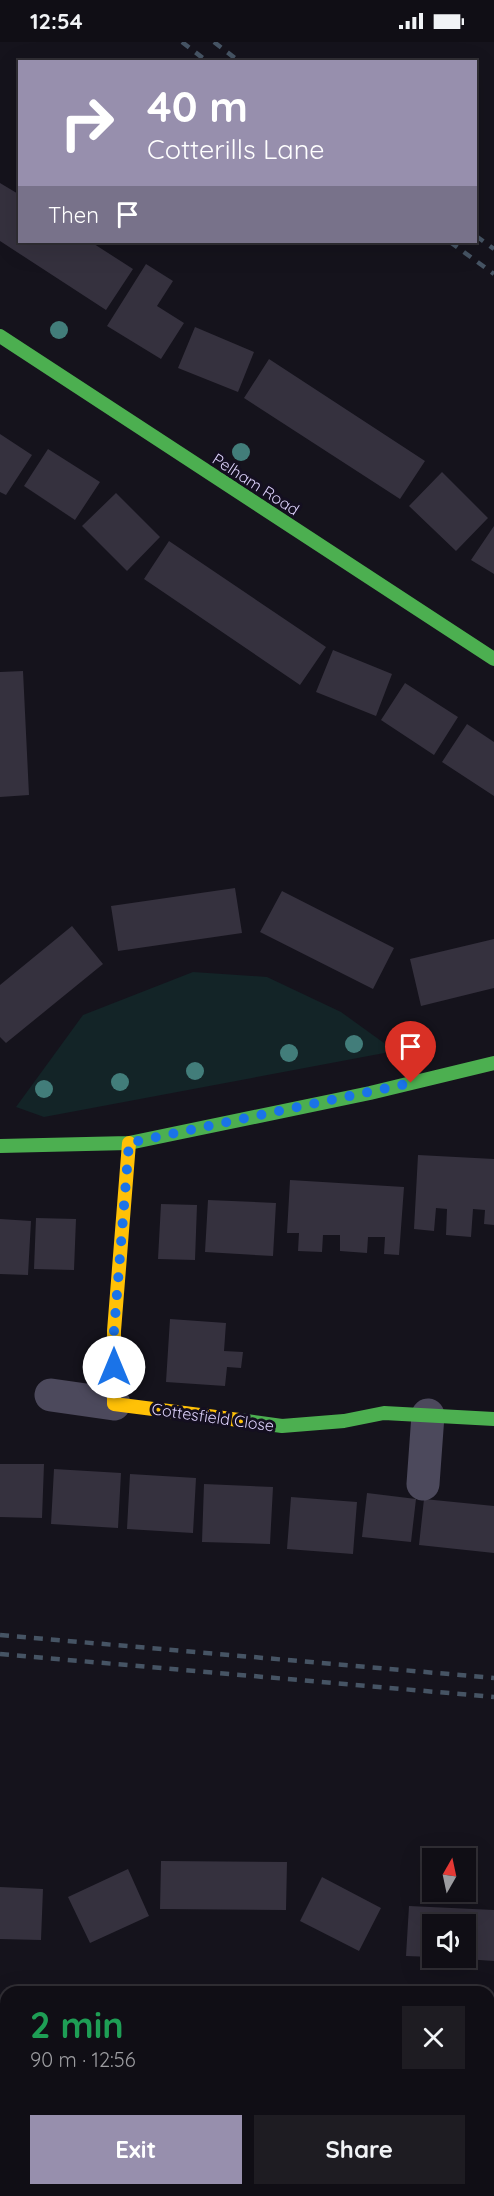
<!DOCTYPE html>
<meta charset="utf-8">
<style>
:root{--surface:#100e15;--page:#1e1c22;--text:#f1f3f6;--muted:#9c9ca0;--line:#302e34;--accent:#978fad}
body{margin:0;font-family:Quicksand,sans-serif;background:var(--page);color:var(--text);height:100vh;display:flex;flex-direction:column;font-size:22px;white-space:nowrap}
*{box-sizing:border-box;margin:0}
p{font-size:20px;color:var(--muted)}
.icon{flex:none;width:33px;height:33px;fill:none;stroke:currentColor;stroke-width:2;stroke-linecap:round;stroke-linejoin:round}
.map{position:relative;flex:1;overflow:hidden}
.side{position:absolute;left:0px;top:1944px;width:495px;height:210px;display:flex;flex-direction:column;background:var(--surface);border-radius:18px 18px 0 0;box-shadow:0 6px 24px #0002,0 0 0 2px var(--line)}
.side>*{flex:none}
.guide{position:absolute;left:18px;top:18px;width:459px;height:183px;border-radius:0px;box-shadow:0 6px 24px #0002,0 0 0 2px var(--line);background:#978fad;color:#fff;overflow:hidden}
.needle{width:39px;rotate:9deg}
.buttons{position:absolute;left:422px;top:1806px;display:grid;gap:12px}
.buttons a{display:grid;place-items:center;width:54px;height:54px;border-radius:0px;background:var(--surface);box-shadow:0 6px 24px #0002,0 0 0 2px var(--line);font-size:30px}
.pin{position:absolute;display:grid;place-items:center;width:51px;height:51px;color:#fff;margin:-62px -26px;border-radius:50% 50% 50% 0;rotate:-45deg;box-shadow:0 0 6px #0007}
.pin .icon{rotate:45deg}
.me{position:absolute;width:66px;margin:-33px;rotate:0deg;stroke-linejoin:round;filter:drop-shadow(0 0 4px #0008)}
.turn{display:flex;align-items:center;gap:21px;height:126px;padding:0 30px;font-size:27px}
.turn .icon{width:78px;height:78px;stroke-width:2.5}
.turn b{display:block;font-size:42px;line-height:51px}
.then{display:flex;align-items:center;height:57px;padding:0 30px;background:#0003;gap:12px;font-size:22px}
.round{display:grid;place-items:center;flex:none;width:63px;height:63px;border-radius:0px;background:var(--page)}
.head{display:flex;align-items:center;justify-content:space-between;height:102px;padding:0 30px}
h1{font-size:36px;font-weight:700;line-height:45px;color:#1e9e55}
.button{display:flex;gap:12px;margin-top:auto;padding:12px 30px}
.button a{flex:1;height:69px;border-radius:0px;background:var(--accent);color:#fff;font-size:24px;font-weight:700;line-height:69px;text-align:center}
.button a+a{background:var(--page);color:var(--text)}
.status{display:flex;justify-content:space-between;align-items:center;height:42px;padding:0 30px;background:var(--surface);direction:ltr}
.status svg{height:16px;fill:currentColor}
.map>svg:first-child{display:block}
.green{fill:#132427}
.building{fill:#35313e}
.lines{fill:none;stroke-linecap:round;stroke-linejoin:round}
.street{stroke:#4c495c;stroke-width:33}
.fast{stroke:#4caf50;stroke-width:14}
.slow{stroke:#ffc107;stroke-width:14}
.rail{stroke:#465464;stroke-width:4.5;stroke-dasharray:9 8;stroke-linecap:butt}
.tree{fill:#427d7a}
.route{stroke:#1a73e8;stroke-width:10;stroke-dasharray:0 18}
.labels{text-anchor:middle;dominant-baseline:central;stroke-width:6;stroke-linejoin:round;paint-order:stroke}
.street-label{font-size:16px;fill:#ddd2fb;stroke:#140f20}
</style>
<div class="status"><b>12:54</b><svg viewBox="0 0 49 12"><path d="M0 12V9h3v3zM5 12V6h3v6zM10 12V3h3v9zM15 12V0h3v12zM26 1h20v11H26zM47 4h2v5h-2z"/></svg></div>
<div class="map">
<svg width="494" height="2154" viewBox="0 0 494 2154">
<rect width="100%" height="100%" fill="#15131c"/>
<!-- green -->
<path class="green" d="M 193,930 L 267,935 L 341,970 L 395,1009 L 44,1075 L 16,1065 L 83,973 Z"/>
<!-- building -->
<path class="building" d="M 0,141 L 20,153 L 20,200 L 91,200 L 133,227 L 106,268 L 0,199 Z
M 146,222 L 173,239 L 157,264 L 184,281 L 161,317 L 107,284 Z
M 195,285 L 254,310 L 238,350 L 178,326 Z
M 269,317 L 425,419 L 400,457 L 244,356 Z
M 0,392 L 32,413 L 6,453 L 0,450 Z
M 48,407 L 100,440 L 75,478 L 24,444 Z
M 442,430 L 488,476 L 456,509 L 409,464 Z
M 116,451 L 160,495 L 127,529 L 82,484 Z
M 494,484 L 494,532 L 471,518 Z
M 169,499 L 326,605 L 300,643 L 144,537 Z
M 333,608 L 392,632 L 376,674 L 316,650 Z
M 23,629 L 29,753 L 0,755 L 0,630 Z
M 405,641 L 458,675 L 434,713 L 381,678 Z
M 467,682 L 494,700 L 494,754 L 442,720 Z
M 235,846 L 242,891 L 118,909 L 111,864 Z
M 282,849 L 394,906 L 373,947 L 260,890 Z
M 72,884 L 103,922 L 6,1001 L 0,995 L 0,943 Z
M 494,897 L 494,946 L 421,964 L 410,917 Z
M 418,1113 L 494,1117 L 494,1183 L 484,1182 L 485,1168 L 473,1167 L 471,1195 L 446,1193 L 447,1167 L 436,1166 L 434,1189 L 414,1187 Z
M 290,1138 L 404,1145 L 399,1213 L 384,1212 L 385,1195 L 368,1195 L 367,1211 L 340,1209 L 340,1193 L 323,1193 L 322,1210 L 298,1209 L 299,1191 L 287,1191 Z
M 208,1158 L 276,1161 L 273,1214 L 205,1210 Z
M 161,1162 L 197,1163 L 195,1218 L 158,1217 Z
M 36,1176 L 76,1177 L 74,1228 L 34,1227 Z
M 0,1177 L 31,1179 L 28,1233 L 0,1232 Z
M 170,1277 L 226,1281 L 224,1309 L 243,1310 L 241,1326 L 227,1325 L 225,1344 L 166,1340 Z
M 0,1422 L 44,1422 L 42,1476 L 0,1475 Z
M 54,1427 L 121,1431 L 118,1486 L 51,1482 Z
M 130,1432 L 196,1436 L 193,1491 L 127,1487 Z
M 204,1442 L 273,1445 L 270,1502 L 202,1500 Z
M 367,1451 L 416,1457 L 411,1500 L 362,1495 Z
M 291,1455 L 357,1460 L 353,1512 L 287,1507 Z
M 424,1457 L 494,1464 L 494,1511 L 419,1503 Z
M 161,1819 L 287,1820 L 286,1868 L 160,1867 Z
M 128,1827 L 149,1874 L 90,1901 L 68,1855 Z
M 322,1835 L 381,1866 L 359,1909 L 300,1879 Z
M 0,1845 L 43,1847 L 41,1898 L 0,1897 Z
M 409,1864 L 494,1868 L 494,1919 L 465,1917 L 465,1882 L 432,1882 L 432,1915 L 406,1914 Z
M 489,2057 L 494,2057 L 494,2105 L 489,2105 Z
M 76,2148 L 115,2148 L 107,2154 L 81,2154 Z
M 287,2148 L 316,2148 L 307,2154 L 291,2154 Z"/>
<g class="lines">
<!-- street -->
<path class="street" d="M 51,1353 L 114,1362
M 423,1442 L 428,1373
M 0,1975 L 6,1975
M 489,1991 L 494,1992
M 203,2154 L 203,2148"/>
<!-- fast -->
<path class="fast" d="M 0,294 L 494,617
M 0,1104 L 129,1101 L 370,1051 L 494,1021
M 239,1378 L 282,1384 L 344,1379 L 384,1371 L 494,1377"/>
<!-- slow -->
<path class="slow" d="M 129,1101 L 114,1289 L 114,1362 L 239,1378"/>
<!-- rail -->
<path class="rail" d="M 182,0 L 208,20
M 214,0 L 240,20
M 476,194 L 494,207
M 450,200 L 494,232
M 0,1593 L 494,1636
M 0,1612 L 494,1655"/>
</g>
<!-- trees -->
<g class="tree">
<circle cx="59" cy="288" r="9"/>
<circle cx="241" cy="410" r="9"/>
<circle cx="354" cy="1002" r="9"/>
<circle cx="289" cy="1011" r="9"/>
<circle cx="195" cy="1029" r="9"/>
<circle cx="120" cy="1040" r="9"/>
<circle cx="44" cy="1047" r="9"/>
</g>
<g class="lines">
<!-- route -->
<path class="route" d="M 114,1325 L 114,1289 L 129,1101 L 411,1041"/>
</g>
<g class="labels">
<!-- street labels -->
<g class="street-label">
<text transform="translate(256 442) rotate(33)">Pelham Road</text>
<text transform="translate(213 1375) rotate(8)">Cottesfield Close</text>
</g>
</g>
</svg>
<div class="buttons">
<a><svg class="needle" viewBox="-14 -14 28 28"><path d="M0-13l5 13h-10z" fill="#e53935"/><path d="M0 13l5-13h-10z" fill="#9c9ca0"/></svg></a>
<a><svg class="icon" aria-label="sound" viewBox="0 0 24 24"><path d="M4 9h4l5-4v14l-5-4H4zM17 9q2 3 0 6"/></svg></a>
</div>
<div class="pin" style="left:411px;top:1041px;background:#d93025"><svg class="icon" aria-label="arrive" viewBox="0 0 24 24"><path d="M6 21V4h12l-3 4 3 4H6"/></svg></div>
<svg class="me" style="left:114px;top:1325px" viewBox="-20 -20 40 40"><circle r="19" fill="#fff"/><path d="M0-13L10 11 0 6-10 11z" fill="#1a73e8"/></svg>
<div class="guide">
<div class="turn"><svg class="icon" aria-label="right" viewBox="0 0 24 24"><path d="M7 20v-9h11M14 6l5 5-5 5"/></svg><div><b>40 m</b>Cotterills Lane</div></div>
<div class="then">Then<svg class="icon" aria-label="arrive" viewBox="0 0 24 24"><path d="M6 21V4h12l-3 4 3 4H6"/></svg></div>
</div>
<section class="side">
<div class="head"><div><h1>2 min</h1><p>90 m · 12:56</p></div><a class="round"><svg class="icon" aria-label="close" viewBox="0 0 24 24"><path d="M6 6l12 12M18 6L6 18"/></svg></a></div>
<div class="button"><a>Exit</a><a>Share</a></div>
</section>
</div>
